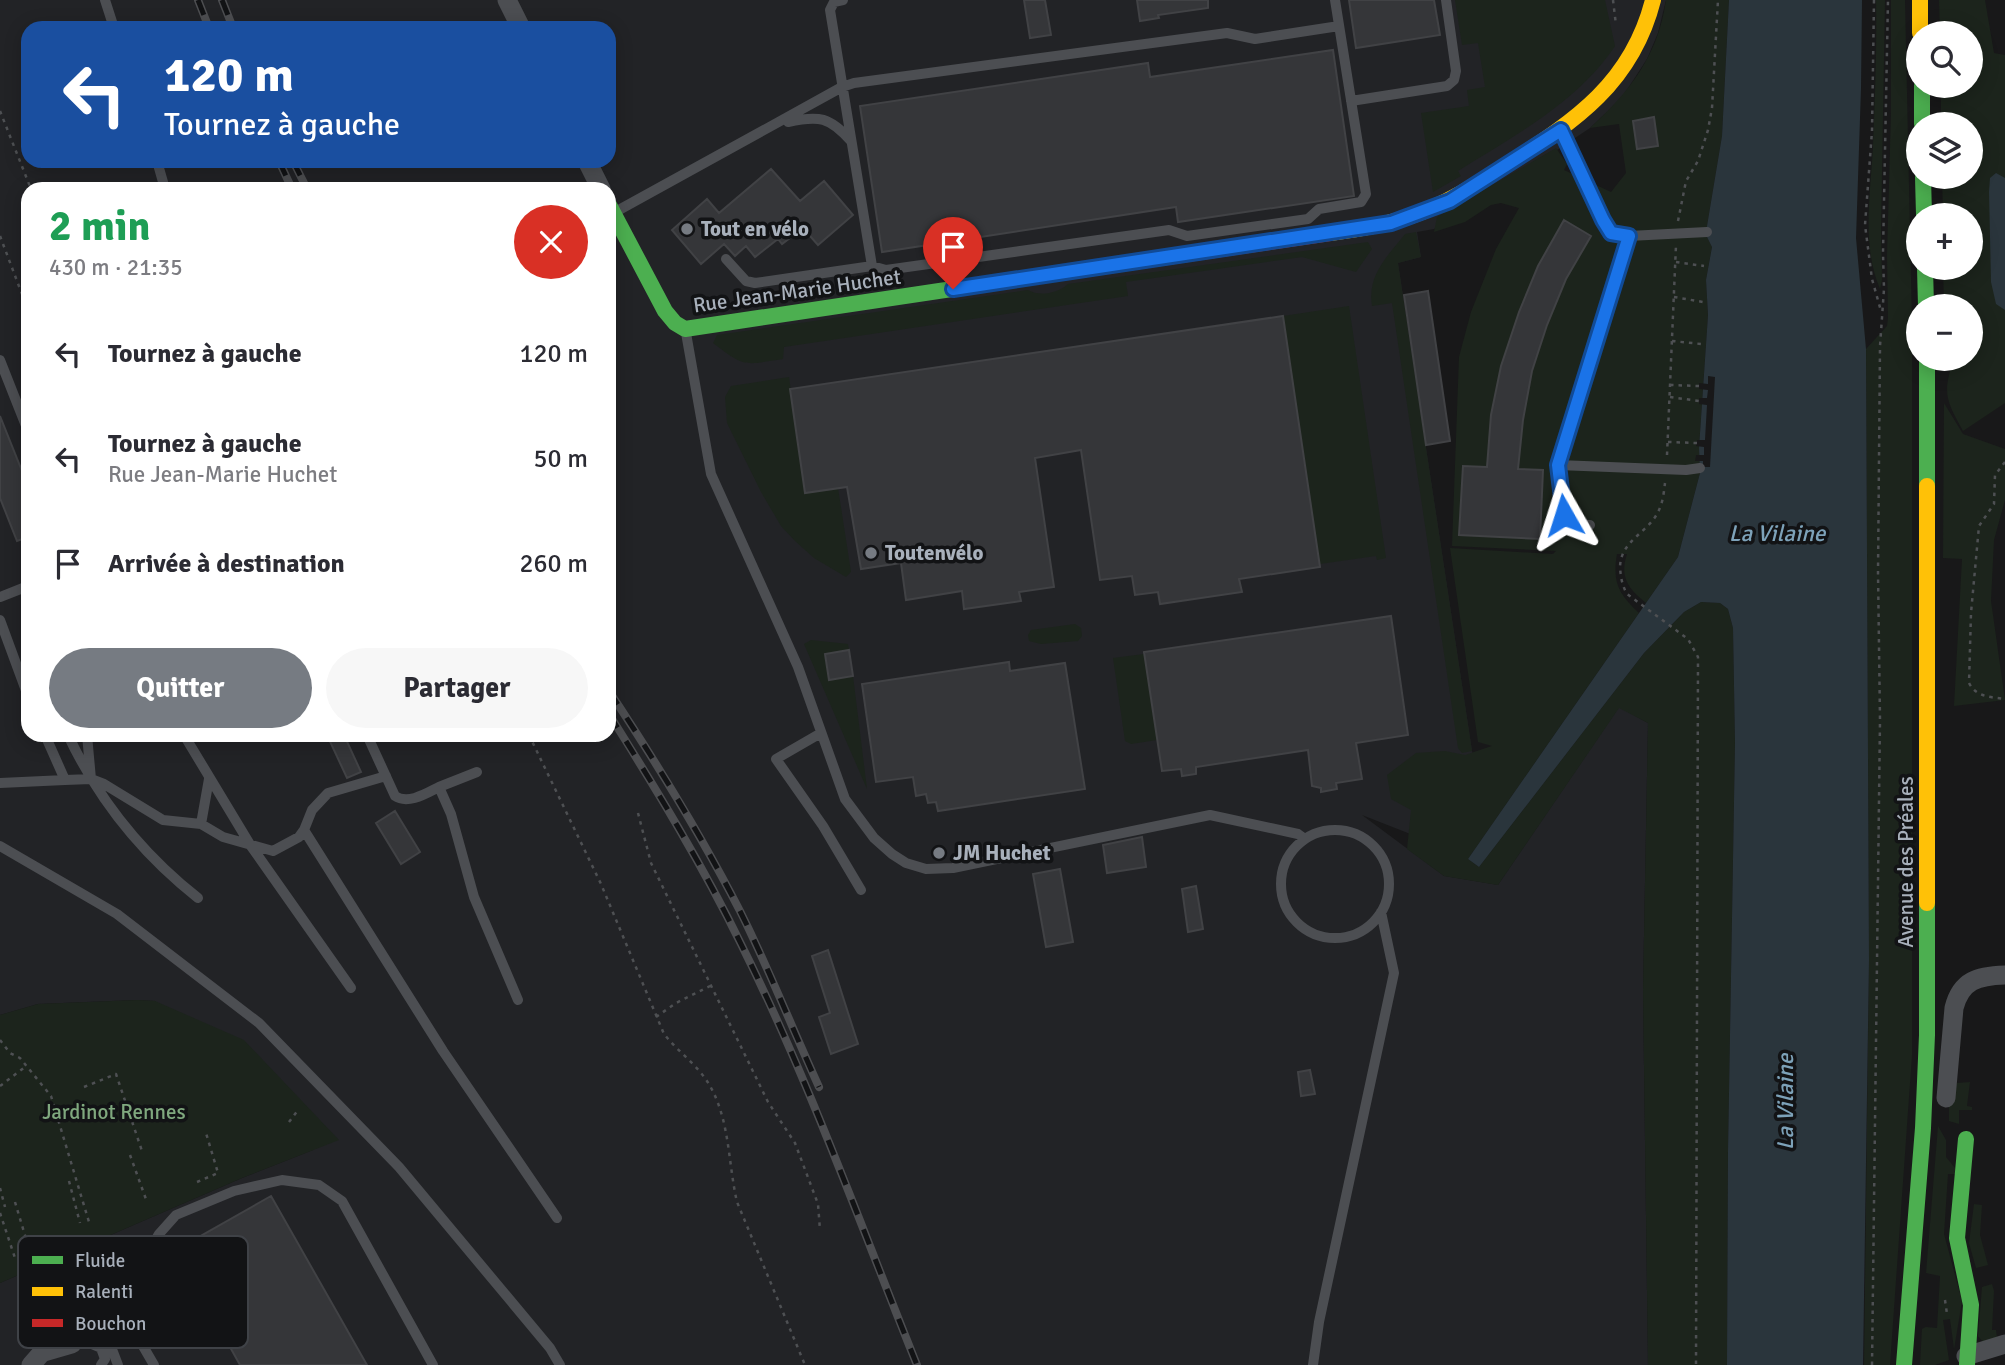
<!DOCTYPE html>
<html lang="fr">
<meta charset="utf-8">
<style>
:root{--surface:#fff;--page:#f7f7f7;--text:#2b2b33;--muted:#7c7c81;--accent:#767b82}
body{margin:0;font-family:Signika,sans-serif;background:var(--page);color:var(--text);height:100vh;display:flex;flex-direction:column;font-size:26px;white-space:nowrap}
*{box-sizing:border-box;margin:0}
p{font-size:23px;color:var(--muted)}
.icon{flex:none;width:38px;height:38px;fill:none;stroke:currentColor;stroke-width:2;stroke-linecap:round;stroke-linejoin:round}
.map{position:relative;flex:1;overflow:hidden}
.side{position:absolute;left:21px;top:182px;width:595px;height:560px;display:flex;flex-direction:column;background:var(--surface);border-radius:21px;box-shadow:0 4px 18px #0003}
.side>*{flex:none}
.hud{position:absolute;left:21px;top:21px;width:595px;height:147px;border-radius:21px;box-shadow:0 4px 18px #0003;background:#1a4fa0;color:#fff;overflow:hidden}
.tools{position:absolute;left:1906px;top:21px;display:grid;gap:14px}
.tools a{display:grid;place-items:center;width:77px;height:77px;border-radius:50%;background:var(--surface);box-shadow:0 4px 18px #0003;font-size:35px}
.pin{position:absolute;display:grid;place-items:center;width:60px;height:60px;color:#fff;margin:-72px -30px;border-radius:50% 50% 50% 0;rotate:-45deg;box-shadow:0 0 7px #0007}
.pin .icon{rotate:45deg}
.me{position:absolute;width:77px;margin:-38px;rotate:354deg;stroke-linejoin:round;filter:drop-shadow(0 0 5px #0008)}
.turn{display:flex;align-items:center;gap:24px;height:147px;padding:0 28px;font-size:32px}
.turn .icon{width:91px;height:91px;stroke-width:2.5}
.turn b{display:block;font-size:49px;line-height:60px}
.round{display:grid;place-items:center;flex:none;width:74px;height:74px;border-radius:37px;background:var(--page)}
.headline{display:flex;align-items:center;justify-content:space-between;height:119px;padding:0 28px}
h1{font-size:42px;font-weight:800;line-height:52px;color:#1e9e55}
.button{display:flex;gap:14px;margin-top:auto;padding:14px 28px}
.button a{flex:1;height:80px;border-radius:42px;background:var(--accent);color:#fff;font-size:28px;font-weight:800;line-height:80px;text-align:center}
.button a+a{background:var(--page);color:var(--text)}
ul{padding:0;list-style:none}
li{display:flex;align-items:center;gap:21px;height:105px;padding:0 28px}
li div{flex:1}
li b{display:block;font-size:26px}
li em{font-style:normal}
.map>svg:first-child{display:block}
.built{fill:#222326;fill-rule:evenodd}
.green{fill:#1c241c}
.water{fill:#2a353c}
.pier{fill:#181819}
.building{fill:#353639;stroke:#414245;stroke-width:2}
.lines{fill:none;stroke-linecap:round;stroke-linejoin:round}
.path{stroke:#4e5053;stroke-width:2.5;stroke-dasharray:3.5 5;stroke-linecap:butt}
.lane{stroke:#4c4e52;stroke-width:10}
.street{stroke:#4c4e52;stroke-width:19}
.fast{stroke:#4caf50;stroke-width:16}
.slow{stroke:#ffc107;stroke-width:16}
.jam{stroke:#c62828;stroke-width:16}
.rail-casing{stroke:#4d4e51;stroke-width:8}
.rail{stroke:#121315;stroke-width:5;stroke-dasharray:16;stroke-linecap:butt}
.route-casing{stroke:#114b97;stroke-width:18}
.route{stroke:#1a73e8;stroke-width:12}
.poi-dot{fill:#767b82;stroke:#121315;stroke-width:2.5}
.labels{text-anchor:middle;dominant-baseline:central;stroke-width:7;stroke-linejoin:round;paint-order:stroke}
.poi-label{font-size:21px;font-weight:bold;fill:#a8b0bb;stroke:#121315;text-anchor:start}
.street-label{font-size:21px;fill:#a8b0bb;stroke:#121315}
.park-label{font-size:21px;fill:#7fa87e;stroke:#121315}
.water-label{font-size:23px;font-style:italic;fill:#7da2b9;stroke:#121315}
.key{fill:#121315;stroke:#3f4247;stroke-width:2}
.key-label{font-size:19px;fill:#a8b0bb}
</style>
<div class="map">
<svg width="2005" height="1365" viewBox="0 0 2005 1365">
<rect width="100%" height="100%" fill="#181819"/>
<!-- built -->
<path class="built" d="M 0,0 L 1666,0 L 1658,33 L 1647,59 L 1621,99 L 1590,128 L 1449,222 L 1434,229 L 1417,232 L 1421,257 L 1398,263 L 1478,790 L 1418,837 L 1362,815 L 1444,876 L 1498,885 L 1619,707 L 1648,723 L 1643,990 L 1648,1365 L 0,1365 L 0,1283 L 242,1178 L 313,1150 L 155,1001 L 137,1000 L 38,1004 L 0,1015 ZM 28,28 L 609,28 L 609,161 L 28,161 ZM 28,189 L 609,189 L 609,735 L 28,735 Z"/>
<!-- green -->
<path class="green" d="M 1455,0 L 1605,0 L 1615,46 C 1578,102 1514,136 1458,171 L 1461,176 L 1433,192 L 1421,113 L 1469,106 L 1467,90 L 1485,87 L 1478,43 L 1462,45 Z
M 1666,0 L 1729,0 L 1722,136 L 1707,226 L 1707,237 L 1712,247 L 1706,280 L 1708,315 L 1699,448 L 1700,473 L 1678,557 L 1646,603 C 1629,589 1619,578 1627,554 L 1617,554 C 1612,583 1619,594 1639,613 L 1468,859 L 1479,867 L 1644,653 L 1684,612 L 1701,602 L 1720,603 L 1728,609 L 1733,628 L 1735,743 L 1728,1151 L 1727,1365 L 1648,1365 L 1643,990 L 1648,723 L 1619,708 L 1498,885 L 1444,876 L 1407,849 L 1411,810 L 1391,799 L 1387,775 L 1416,753 L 1445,751 L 1465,755 L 1492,746 L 1478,742 L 1450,548 L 1553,554 L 1556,551 L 1452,546 L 1459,357 L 1471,312 L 1496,249 L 1519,208 L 1501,203 L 1491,205 L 1465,222 L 1434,232 L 1437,217 L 1556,148 L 1567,164 L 1564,170 L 1611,192 L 1626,173 L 1619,124 L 1590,128 C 1630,91 1658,56 1666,0 Z
M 1876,0 L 1885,0 L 1881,231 L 1882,280 L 1880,289 C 1861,245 1871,191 1873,145 C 1875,97 1877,48 1876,0 Z
M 1891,0 L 1905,0 L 1912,324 L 1912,1055 L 1890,1365 L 1864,1365 L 1869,960 L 1866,349 L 1887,326 L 1888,318 L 1887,255 L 1891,113 Z
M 1939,0 L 1985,0 L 1994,53 L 2005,55 L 2005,403 L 1963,431 C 1946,400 1942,393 1954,359 L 1970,359 L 1970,306 L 1944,306 L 1943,268 L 1970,268 L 1970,215 L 1943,215 L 1942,177 L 1970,177 L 1970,124 L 1941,124 L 1941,86 L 1970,86 L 1970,33 L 1940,33 Z
M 1416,232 L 1421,257 L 1398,263 L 1472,751 L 1462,753 L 1458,748 L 1392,303 L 1372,306 C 1367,275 1387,257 1405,234 Z
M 1368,242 L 1372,249 L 1356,272 L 1302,257 L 1126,282 L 1128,296 L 784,347 L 783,359 C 743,365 746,368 713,343 L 717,335 L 1028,290 C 1039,297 1059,293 1068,284 Z
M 1349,306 L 1386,558 L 1377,560 L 1376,556 L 1320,564 L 1283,316 Z
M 789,377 L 805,493 L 838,488 L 851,572 L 846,577 L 814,558 L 795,541 L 781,526 L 761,492 L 727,423 L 725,397 L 731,386 Z
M 1944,403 L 1963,434 L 2005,449 L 2005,500 L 1994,540 L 1991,601 L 2005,700 L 1954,706 L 1962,559 L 1943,558 Z
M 1075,624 L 1081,628 L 1082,636 L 1078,641 L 1041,644 L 1029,641 L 1028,635 L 1031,630 Z
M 811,640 L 848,644 L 849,650 L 825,654 L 829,679 L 853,676 L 867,789 L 804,644 Z
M 1144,654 L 1157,740 L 1131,744 L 1125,741 L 1113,658 Z
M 137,1000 L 155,1001 L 244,1040 L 339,1140 L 242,1178 L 0,1283 L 0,1015 L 38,1004 Z
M 1970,1082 L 1967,1106 L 1972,1107 L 1972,1110 L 1959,1110 L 1959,1124 L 1949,1121 L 1949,1104 L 1957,1083 Z
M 1938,1126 L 1946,1140 L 1946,1157 L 1955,1168 L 1956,1174 L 1948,1174 L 1944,1234 L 1962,1301 L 1954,1349 L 1950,1319 L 1943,1320 L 1949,1360 L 1935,1365 L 1920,1365 L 1922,1329 L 1926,1327 L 1937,1328 L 1940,1276 L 1926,1273 Z
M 1974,1204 L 1982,1205 L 1980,1235 L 1988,1265 L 1976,1268 L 1969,1243 Z
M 1992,1284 L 1994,1291 L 1992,1330 L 1996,1330 L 1997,1338 L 1983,1342 L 1978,1336 L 1982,1287 Z"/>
<!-- water -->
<path class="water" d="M 1729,0 L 1862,0 L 1861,88 L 1856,238 L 1866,349 L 1869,960 L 1863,1365 L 1727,1365 L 1728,1151 L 1735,743 L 1733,628 L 1728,609 L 1720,603 L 1701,602 L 1684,612 L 1644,653 L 1479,867 L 1468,859 L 1678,557 L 1700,473 L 1699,448 L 1708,315 L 1706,280 L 1712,247 L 1707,237 L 1707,226 L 1722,136 Z
M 1996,173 L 2005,178 L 2005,310 L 1996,304 L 1991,282 L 1989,192 L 1990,178 Z"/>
<!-- pier -->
<path class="pier" d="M 1708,376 L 1715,377 L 1710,467 L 1703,467 L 1703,461 L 1695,461 L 1696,455 L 1704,455 L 1704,447 L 1696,446 L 1697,440 L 1705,440 L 1707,405 L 1699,404 L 1699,398 L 1707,398 L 1708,390 L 1699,389 L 1699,383 L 1708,384 Z"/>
<!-- building -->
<path class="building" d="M 1024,0 L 1045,0 L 1051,35 L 1030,38 Z
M 1137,0 L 1208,0 L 1208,8 L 1158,15 L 1159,18 L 1140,21 Z
M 1349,0 L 1434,0 L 1440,35 L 1356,48 Z
M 1333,50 L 1354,196 L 1178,222 L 1176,207 L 882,252 L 860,106 L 1148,63 L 1150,77 Z
M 1654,117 L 1658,146 L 1637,149 L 1633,121 Z
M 771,169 L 800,201 L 824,181 L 853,215 L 818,245 L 803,228 L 782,244 L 778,239 L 755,257 L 746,246 L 735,256 L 724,244 L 701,264 L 672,230 L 707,199 L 719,213 Z
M 1564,220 L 1591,236 L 1566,279 L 1547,325 L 1532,371 L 1523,420 L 1518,469 L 1543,470 L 1540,539 L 1459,535 L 1463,466 L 1487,467 L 1491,415 L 1501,366 L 1519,312 L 1538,266 Z
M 1428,291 L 1450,441 L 1426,445 L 1404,295 Z
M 1283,316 L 1320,567 L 1239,579 L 1242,592 L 1160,604 L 1158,592 L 1135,595 L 1132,576 L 1100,580 L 1081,450 L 1035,458 L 1054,587 L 1019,592 L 1021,601 L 964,609 L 962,591 L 906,600 L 901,563 L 861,569 L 847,487 L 805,493 L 790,389 Z
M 0,416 L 28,486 L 28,537 L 17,541 L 0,498 Z
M 1391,616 L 1408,735 L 1356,743 L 1362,779 L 1336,783 L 1337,789 L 1321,792 L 1321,788 L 1312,786 L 1308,750 L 1196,767 L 1196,774 L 1182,776 L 1181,769 L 1162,771 L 1144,652 Z
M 849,650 L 853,676 L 829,680 L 825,654 Z
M 1009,662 L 1010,671 L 1065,663 L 1085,789 L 938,811 L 936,802 L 928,803 L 926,794 L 916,796 L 913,777 L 876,782 L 862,684 Z
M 327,735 L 344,735 L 361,772 L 347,778 Z
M 395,811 L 420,852 L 401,864 L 376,823 Z
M 1142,837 L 1146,867 L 1107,873 L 1103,845 Z
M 1060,869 L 1073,942 L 1046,947 L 1033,874 Z
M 1196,886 L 1203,929 L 1188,932 L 1182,889 Z
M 828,950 L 858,1044 L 831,1054 L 819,1017 L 830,1013 L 812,956 Z
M 1310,1070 L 1315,1094 L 1301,1096 L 1298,1072 Z
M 271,1196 L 367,1365 L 240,1365 L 176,1250 Z"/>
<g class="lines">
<!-- path -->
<path class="path" d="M 1613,0 L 1616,25
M 1874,0 L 1872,131 L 1865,225 L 1872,279 L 1881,311
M 0,111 L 31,189
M 1678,221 L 1686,181 L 1698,161 L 1708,130 L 1712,108 L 1718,0
M 0,236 L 28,310
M 1676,262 L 1704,266
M 1674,297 L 1703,302
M 1672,341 L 1701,344
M 1670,385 L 1699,386
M 1670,397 L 1699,401
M 1668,442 L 1697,443
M 1667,455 L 1676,245
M 2005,462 L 1995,475 L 1994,504 L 1979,526 L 1971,613 L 1969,683 C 1976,697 1990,697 2005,699
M 1665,483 C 1664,491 1663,502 1659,510 C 1649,533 1620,540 1620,568 C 1621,578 1622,585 1627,594 L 1688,639 L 1698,657 L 1696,1365
M 529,735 L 601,884 L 664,1034 C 678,1052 699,1066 710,1086 C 730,1121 728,1163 737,1202 L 805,1365
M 638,813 L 651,863 L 768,1102 L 795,1143 L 818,1204 L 820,1230
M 656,1017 L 676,1003 L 712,985
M 0,1040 L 10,1053 L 20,1058 L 51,1096 L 89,1222
M 0,1086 L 25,1067
M 84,1087 L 116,1074 L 142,1151
M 289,1122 L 298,1110
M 130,1155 L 147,1202
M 69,1181 L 80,1223
M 197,1182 L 218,1173 L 206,1133
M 0,1188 L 5,1207
M 15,1202 L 30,1252
M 0,1213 L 16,1261
M 1945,1300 L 1947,1314
M 1872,1365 L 1880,720 L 1878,573 L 1880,346 L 1884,289 L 1883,253 L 1888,0"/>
<!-- lane -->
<path class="lane" d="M 105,0 L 114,28
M 843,0 L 834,2 L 830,10 L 872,266
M 1351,101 L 1447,86 L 1454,80 L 1456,71 L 1446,0
M 788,122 C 819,115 830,117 851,141
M 1563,133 L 1603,221 L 1611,234 L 1629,236 L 1558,465 L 1564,515 L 1571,524 L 1590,525
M 157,161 L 165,189
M 617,211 L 842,87 L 854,83 L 1227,33 L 1255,39 L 1339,26
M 1629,236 L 1707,232
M 726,259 L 746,281 L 755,283 L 872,266 L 886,270 L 1169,230 L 1187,236 L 1308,219 L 1319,209 L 1361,202 L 1366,194 L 1335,0
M 686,333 L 711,474 L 798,667 L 845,799 L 874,838 L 892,854 L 906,863 L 926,869 L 953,868 L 1210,815 L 1298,834 L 1305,839
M 0,360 L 28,431
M 1558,465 L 1686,470 L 1700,468
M 0,597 L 28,586
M 0,620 L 28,696
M 27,639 L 28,643
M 821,733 L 776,759 L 823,826 L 861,890
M 68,735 C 99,801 141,853 198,898
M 184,735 L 251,846 L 351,988
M 367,735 L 395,796 C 408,805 427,793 439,787 L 451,814 L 474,897 L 518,1000
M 91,779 L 104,784 L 163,820 L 201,824 L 209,779
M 65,780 L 91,779 L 87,735
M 0,783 L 65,780 L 45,735
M 439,787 L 477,772
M 201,824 L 223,837 L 273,851 L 299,837 L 304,830 L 312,810 L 328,793 L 386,776
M 304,830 L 443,1051 L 557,1218
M1281 884a54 54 0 1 1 108 0a54 54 0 1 1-108 0Z
M 0,846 L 117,914 L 259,1023 L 399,1167 L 550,1348 L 560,1365
M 89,1315 L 110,1344 L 118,1365
M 60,1332 L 126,1291
M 82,1340 L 101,1348 L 105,1359 L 101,1365
M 72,1344 L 103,1335 L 129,1322
M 154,1365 L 129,1322 L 126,1291 L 159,1234 L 176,1215 L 234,1191 L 282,1180 L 319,1185 L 342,1201 L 433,1365
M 1313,1365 L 1319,1322 L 1394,973 L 1381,912"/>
<!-- street -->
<path class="street" d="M 507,0 L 521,28
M 587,161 L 601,189
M 1946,1098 L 1954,1008 C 1961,980 1978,976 2005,975
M 41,1353 L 72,1344
M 1966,1356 L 2005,1344
M 31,1365 L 60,1332"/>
<!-- fast -->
<path class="fast" d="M 1922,86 L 1922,124
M 1923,177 L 1924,215
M 609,205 L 665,311 L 675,323 L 685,329 L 1046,275
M 1925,268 L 1926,306
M 1927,359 L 1927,486
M 1966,1139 L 1957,1238 L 1971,1305 L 1967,1365
M 1904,1365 L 1923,1128 L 1927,1035 L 1927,903"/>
<!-- slow -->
<path class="slow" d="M 1920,0 L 1920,33
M 1330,233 C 1359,229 1387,225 1414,215 C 1449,203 1478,183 1508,164 C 1576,120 1632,83 1653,0
M 1927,486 L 1927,903"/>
<!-- jam -->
<path class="jam" d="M 1046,275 L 1330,233"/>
<!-- rail casing -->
<g class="rail-casing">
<path id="rail" d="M 198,0 L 209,28
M 222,0 L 233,28
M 279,161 L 292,189
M 293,161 L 307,189
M 609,691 C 656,762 701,835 740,911 C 769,969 792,1028 819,1087
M 609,714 C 656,789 702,864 741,944 C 809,1080 860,1224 917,1365"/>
</g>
<!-- rail -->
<use href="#rail" class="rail"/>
</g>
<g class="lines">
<!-- route casing -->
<g class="route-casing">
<path id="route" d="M 953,289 L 1391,223 L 1450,201 L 1561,130 L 1603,220 L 1611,233 L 1629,236 L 1558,465 L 1564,515"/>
</g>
<!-- route -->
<use href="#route" class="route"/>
</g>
<!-- markers -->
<g class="poi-dot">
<circle cx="687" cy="229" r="7"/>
<circle cx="871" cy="553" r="7"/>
<circle cx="939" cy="853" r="7"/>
</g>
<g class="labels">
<!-- poi labels -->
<g class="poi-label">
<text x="701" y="229">Tout en vélo</text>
<text x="885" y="553">Toutenvélo</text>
<text x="953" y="853">JM Huchet</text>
</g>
<!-- street labels -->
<g class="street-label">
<text transform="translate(797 291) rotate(-8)">Rue Jean-Marie Huchet</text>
<text transform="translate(1906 862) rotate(-90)">Avenue des Préales</text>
</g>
<!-- park labels -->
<g class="park-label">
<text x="114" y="1112">Jardinot Rennes</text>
</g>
<!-- water labels -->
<g class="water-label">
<text x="1777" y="533">La Vilaine</text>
<text transform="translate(1785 1102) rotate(-90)">La Vilaine</text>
</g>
</g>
<!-- legend -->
<rect x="18" y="1236" width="230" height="112" rx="10" class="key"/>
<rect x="32" y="1256" width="31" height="8" fill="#4caf50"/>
<rect x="32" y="1287" width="31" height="9" fill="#ffc107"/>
<rect x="32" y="1319" width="31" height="8" fill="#c62828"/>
<g class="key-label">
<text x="75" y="1267">Fluide</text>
<text x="75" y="1298">Ralenti</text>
<text x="75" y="1330">Bouchon</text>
</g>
</svg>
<div class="tools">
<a><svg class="icon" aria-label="search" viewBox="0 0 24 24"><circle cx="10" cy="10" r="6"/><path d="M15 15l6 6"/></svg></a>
<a><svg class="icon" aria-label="layers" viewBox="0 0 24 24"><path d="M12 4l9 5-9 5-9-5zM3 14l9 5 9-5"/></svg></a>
<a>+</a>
<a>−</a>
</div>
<div class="pin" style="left:953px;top:289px;background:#d93025"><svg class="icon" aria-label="arrive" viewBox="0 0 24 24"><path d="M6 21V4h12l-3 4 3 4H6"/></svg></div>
<svg class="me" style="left:1564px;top:515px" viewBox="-20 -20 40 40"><path d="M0-17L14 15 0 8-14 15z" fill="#1a73e8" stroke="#fff" stroke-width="4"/></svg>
<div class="hud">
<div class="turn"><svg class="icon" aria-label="left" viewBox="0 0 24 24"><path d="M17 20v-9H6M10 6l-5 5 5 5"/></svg><div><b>120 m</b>Tournez à gauche</div></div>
</div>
<section class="side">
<div class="headline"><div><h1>2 min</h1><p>430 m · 21:35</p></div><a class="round" style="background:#d93025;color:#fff"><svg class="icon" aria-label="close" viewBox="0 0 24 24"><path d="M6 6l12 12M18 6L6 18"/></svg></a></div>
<ul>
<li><svg class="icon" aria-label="left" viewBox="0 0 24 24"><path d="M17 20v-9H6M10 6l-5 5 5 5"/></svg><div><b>Tournez à gauche</b></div><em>120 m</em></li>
<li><svg class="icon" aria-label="left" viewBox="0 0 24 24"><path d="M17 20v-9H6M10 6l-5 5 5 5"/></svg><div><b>Tournez à gauche</b><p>Rue Jean-Marie Huchet</p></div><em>50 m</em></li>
<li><svg class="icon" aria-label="arrive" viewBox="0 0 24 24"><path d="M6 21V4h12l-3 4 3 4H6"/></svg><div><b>Arrivée à destination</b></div><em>260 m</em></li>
</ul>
<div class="button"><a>Quitter</a><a>Partager</a></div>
</section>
</div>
